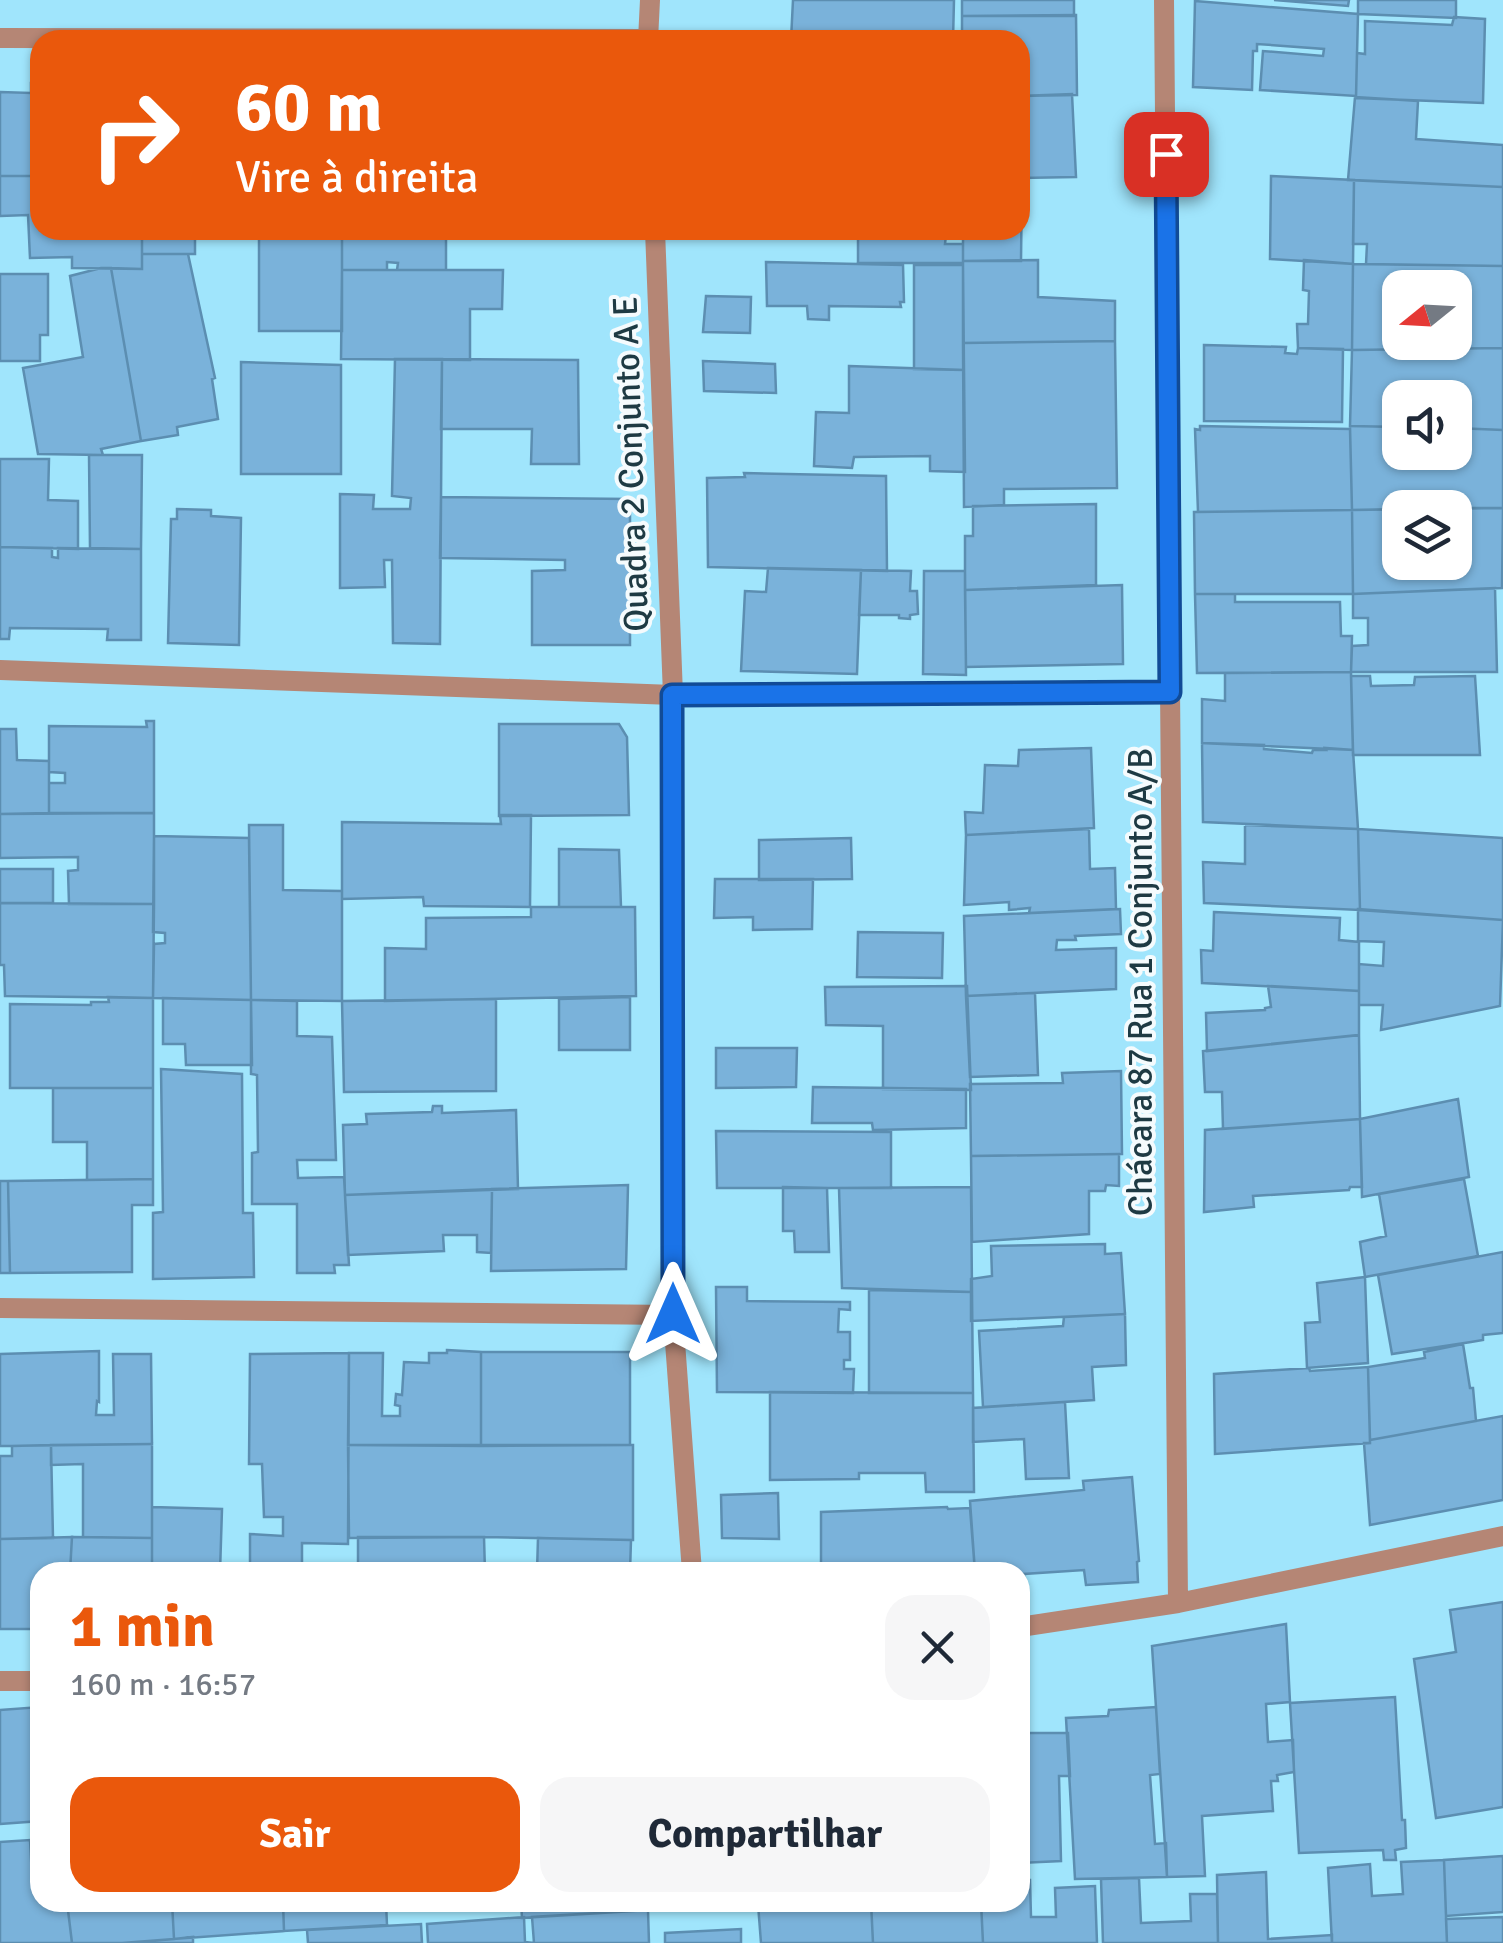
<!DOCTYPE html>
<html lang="pt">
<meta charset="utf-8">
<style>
:root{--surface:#fff;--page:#f6f6f7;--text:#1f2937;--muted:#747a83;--accent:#ea580c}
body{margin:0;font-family:Signika,sans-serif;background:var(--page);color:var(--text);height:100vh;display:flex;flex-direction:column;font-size:38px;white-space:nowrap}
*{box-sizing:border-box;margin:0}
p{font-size:32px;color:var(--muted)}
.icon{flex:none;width:55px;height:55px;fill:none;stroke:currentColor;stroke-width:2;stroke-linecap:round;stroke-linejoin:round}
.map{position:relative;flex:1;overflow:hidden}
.panel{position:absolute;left:30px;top:1562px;width:1000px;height:350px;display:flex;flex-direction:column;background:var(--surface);border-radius:30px;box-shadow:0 2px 8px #0004}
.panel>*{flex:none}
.top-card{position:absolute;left:30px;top:30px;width:1000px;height:210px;border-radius:30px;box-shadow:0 2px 8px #0004;background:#ea580c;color:#fff;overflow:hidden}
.needle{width:65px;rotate:252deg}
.fabs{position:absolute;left:1382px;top:270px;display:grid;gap:20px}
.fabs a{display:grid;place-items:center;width:90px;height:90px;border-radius:20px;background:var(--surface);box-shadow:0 2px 8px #0004;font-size:50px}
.pin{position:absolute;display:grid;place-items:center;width:85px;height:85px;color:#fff;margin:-42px;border-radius:20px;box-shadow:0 5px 15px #0006}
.me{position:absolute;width:110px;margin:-55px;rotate:0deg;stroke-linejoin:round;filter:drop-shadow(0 0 8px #0008)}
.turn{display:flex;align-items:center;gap:35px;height:210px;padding:0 40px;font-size:45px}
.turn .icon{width:130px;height:130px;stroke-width:2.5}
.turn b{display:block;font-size:70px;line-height:85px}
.round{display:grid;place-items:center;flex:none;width:105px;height:105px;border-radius:30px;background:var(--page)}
.headline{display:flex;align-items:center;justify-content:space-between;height:170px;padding:0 40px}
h1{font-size:60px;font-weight:700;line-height:75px;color:var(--accent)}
.action{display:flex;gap:20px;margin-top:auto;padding:20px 40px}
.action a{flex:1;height:115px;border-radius:30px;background:var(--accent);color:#fff;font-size:40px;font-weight:700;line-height:115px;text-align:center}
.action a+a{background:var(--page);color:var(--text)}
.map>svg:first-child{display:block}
.building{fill:#7ab2da;stroke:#5c8eb1;stroke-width:2.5;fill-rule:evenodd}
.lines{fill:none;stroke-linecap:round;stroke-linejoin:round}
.street{stroke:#b58675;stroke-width:20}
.route-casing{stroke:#114b97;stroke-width:25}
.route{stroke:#1a73e8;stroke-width:18}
.labels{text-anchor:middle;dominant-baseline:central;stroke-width:8;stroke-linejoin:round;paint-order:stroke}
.street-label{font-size:35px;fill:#1e3a43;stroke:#f5fbfd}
</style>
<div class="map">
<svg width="1503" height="1943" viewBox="0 0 1503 1943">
<rect width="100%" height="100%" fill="#a0e5fc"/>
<!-- building -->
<path class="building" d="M 793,0 L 954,0 L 953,40 L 791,40 Z
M 962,0 L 1074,0 L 1074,16 L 962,16 Z
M 1274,0 L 1349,0 L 1348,6 Z
M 1358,0 L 1456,0 L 1456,18 L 1358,14 Z
M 1195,1 L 1358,14 L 1356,96 L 1260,90 L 1263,51 L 1323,56 L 1324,49 L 1257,44 L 1257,51 L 1253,51 L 1252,90 L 1193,87 Z
M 1076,15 L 1077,95 L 1020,96 L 1020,40 L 962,40 L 962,16 Z
M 1454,17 L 1485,19 L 1483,103 L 1356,98 L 1357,53 L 1365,54 L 1365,21 L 1452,25 Z
M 31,83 L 40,83 L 40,176 L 0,176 L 0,92 L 31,93 Z
M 1072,94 L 1076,177 L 1020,178 L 1020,96 Z
M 1355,97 L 1418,101 L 1416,139 L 1503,145 L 1503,187 L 1348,180 Z
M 0,176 L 40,176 L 40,230 L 142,230 L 142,269 L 72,268 L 72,257 L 30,258 L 28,215 L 0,216 Z
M 1271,176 L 1354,180 L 1353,264 L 1270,259 Z
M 1020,178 L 1022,178 L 1021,261 L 963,261 L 963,230 L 1020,230 Z
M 1354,180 L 1503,187 L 1503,266 L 1366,264 L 1367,244 L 1353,244 Z
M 142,230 L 195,230 L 195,254 L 142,254 Z
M 259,230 L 342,230 L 342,331 L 259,331 Z
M 342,230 L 446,230 L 446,270 L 397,270 L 398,263 L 387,262 L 387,270 L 342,270 Z
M 858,230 L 954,230 L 954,235 L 946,235 L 945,244 L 963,244 L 963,263 L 858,263 Z
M 142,254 L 188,254 L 215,378 L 212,379 L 218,419 L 177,427 L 178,435 L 141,441 L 111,268 L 142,269 Z
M 1038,260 L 1038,297 L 1115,301 L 1115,341 L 963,343 L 963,261 Z
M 1304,260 L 1353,264 L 1352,350 L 1298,348 L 1297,324 L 1308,324 L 1309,291 L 1303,290 Z
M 766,262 L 903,265 L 904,302 L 900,302 L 901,307 L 829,306 L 829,320 L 808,319 L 807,306 L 767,306 Z
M 1353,264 L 1503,266 L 1503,348 L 1352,350 ZM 1400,288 L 1455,288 L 1455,342 L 1400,342 Z
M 914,265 L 963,265 L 964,370 L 914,369 Z
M 101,268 L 111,268 L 141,441 L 101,449 L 103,455 L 38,454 L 23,368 L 83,357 L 70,276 Z
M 342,270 L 503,270 L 502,309 L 470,309 L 470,360 L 341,359 Z
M 0,274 L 48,274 L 48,335 L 40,335 L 40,361 L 0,361 Z
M 706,296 L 751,297 L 750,333 L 703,332 Z
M 1115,341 L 1117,488 L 1004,489 L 1004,505 L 964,507 L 963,343 Z
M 1204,345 L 1286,347 L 1285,353 L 1297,354 L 1298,348 L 1343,349 L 1342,422 L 1204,421 Z
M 1503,348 L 1503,430 L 1455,428 L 1455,398 L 1400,398 L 1400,427 L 1350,426 L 1352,350 Z
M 395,359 L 442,359 L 440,644 L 393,643 L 392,560 L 384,560 L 385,587 L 340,588 L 340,494 L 374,495 L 373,509 L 410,509 L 411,498 L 392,496 Z
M 442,359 L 578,360 L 579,464 L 531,464 L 532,429 L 441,429 Z
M 703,361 L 775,364 L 776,393 L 704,391 Z
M 241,362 L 341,365 L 341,474 L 241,474 Z
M 849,366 L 964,370 L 965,472 L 930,471 L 930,456 L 854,457 L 852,468 L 814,466 L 816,412 L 849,413 Z
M 1200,426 L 1350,429 L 1352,510 L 1198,512 L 1195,429 L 1200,430 Z
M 1350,426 L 1400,427 L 1400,452 L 1455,452 L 1455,428 L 1503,430 L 1503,508 L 1352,510 Z
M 89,455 L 142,455 L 141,549 L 90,548 Z
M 0,459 L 49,459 L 48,500 L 78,501 L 78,549 L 0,547 Z
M 744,473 L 886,476 L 887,571 L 708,567 L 707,478 L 745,477 Z
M 441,497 L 630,499 L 630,645 L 532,645 L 532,571 L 565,570 L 565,560 L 440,558 Z
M 1096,504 L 1096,585 L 965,590 L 965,536 L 973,536 L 973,506 Z
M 1455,508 L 1503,508 L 1502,588 L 1353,594 L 1352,510 L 1400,509 L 1400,562 L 1455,562 Z
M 177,509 L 211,510 L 211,516 L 241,518 L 239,645 L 168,643 L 171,519 L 177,519 Z
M 1352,510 L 1353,594 L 1195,594 L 1194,512 Z
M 0,547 L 52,548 L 52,557 L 58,558 L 58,548 L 141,549 L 141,640 L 107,640 L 108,629 L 10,628 L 9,639 L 0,639 Z
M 768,568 L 861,570 L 857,674 L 741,671 L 745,591 L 766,592 Z
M 861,570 L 911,571 L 910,591 L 917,591 L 918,614 L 910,615 L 910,619 L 899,618 L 899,615 L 859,615 Z
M 924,571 L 965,571 L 966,675 L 923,674 Z
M 1122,585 L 1123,664 L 966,667 L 965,590 Z
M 1495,588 L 1497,672 L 1351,672 L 1352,646 L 1368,645 L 1368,618 L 1353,618 L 1353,594 Z
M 1195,594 L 1235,594 L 1235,602 L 1340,602 L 1341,636 L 1352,636 L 1351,672 L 1197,673 Z
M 1351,672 L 1353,750 L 1202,743 L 1202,699 L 1225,701 L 1225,673 Z
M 1351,676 L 1370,676 L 1371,686 L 1414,685 L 1415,677 L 1475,676 L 1480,755 L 1353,755 Z
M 146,721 L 154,721 L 154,813 L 49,813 L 49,783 L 65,783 L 65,773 L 49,772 L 49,726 L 147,727 Z
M 499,724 L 619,724 L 627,737 L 629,815 L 499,816 Z
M 0,729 L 16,729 L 17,760 L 49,761 L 49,813 L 0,814 Z
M 1202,743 L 1264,745 L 1264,749 L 1312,753 L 1313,750 L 1326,750 L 1325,748 L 1353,750 L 1358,829 L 1203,822 Z
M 1091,748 L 1094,828 L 966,835 L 965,812 L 983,813 L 985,765 L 1018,766 L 1019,750 Z
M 154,813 L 154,904 L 69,904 L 68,871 L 78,870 L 78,857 L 0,858 L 0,814 Z
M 500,815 L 531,815 L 530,907 L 424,906 L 423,897 L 342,899 L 342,822 L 501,824 Z
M 249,825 L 283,825 L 283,890 L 342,891 L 342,1001 L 251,1000 Z
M 1245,825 L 1358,829 L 1360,910 L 1204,903 L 1203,862 L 1245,864 Z
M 1089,829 L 1090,869 L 1115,868 L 1116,909 L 1029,913 L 1030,908 L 1009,910 L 1009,902 L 964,905 L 966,835 Z
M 1358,829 L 1503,838 L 1503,920 L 1360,910 Z
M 154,836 L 249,838 L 251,1000 L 153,998 L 154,944 L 165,943 L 165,933 L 153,932 Z
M 851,838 L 852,879 L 759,880 L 759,840 Z
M 559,849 L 619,850 L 621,907 L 559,907 Z
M 0,869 L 53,869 L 53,903 L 0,903 Z
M 715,879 L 813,879 L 812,929 L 753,930 L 753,917 L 714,918 Z
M 0,903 L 154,904 L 153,998 L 5,996 L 4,965 L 0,965 Z
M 531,907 L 635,907 L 636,996 L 385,1001 L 385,948 L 426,949 L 426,918 L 531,917 Z
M 1120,909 L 1121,934 L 1075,936 L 1076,940 L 1057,940 L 1056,950 L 1116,948 L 1116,989 L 966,996 L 964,916 Z
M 1358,909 L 1503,920 L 1500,1006 L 1381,1030 L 1383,1005 L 1359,1005 L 1359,964 L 1383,966 L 1384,942 L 1358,941 Z
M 1214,912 L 1340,918 L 1339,940 L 1359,942 L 1359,991 L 1202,983 L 1201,950 L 1213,951 Z
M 858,932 L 943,933 L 942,978 L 857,977 Z
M 967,986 L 971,1090 L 883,1089 L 883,1026 L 826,1025 L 825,987 Z
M 1268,986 L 1359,991 L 1359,1035 L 1207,1051 L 1206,1013 L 1265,1010 L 1265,1008 L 1271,1007 Z
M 1035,993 L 1038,1075 L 970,1077 L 966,996 Z
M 108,997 L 153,998 L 153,1088 L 10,1088 L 10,1004 L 91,1005 L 91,1002 L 109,1002 Z
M 630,997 L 630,1050 L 559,1050 L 559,999 Z
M 163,998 L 251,1000 L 252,1065 L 186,1065 L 185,1044 L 163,1044 Z
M 496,999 L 496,1091 L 344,1092 L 342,1001 Z
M 251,1000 L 297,1001 L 297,1036 L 332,1037 L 336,1160 L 297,1160 L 298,1178 L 344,1177 L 349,1265 L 334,1265 L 335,1273 L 297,1273 L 297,1204 L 252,1204 L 252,1153 L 258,1152 L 257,1075 L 251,1074 Z
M 1359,1035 L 1360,1119 L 1223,1129 L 1222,1092 L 1205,1092 L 1203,1051 Z
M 716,1048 L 797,1048 L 796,1087 L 716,1088 Z
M 161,1069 L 242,1074 L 243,1213 L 253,1213 L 254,1277 L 153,1279 L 153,1213 L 163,1212 Z
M 1121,1071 L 1122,1154 L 971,1156 L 970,1084 L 1063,1083 L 1062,1073 Z
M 813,1087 L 966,1089 L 966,1128 L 873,1130 L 872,1123 L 812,1123 Z
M 53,1088 L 153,1088 L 153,1179 L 87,1180 L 87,1142 L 53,1142 Z
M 1458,1099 L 1469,1177 L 1362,1197 L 1360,1119 Z
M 433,1106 L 442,1106 L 442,1113 L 516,1110 L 518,1189 L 345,1195 L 343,1125 L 367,1124 L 366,1114 L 432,1112 Z
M 1360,1119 L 1362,1187 L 1350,1187 L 1349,1190 L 1253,1196 L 1254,1207 L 1204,1212 L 1205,1130 Z
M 716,1131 L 891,1132 L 891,1188 L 717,1188 Z
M 1119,1154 L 1119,1186 L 1106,1185 L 1105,1191 L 1089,1191 L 1089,1234 L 972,1242 L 971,1156 Z
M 153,1179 L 153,1205 L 132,1205 L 132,1272 L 10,1273 L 8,1181 Z
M 1464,1179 L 1478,1256 L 1365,1277 L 1360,1242 L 1386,1236 L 1379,1194 Z
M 0,1181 L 8,1181 L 10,1273 L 0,1273 Z
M 628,1185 L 626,1269 L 491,1271 L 492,1189 Z
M 783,1187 L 827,1188 L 829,1252 L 795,1252 L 794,1231 L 783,1231 Z
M 971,1187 L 972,1292 L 842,1288 L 839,1188 Z
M 492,1189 L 491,1253 L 477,1252 L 477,1235 L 443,1235 L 444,1251 L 348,1255 L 345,1195 Z
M 1105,1244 L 1105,1254 L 1121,1253 L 1125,1314 L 971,1321 L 971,1279 L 992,1276 L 991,1246 Z
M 1503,1252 L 1503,1333 L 1483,1335 L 1483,1340 L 1471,1342 L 1392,1354 L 1378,1275 Z
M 1365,1277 L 1368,1363 L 1307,1368 L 1305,1323 L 1320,1322 L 1317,1283 Z
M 716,1287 L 747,1287 L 747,1301 L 850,1302 L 850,1310 L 839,1309 L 838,1332 L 850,1332 L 850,1360 L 844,1360 L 844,1369 L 854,1369 L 853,1393 L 717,1392 Z
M 869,1290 L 972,1292 L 973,1393 L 869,1393 Z
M 1125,1314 L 1126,1365 L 1092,1367 L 1094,1400 L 983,1407 L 979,1331 L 1063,1326 L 1064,1317 Z
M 1463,1344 L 1470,1388 L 1473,1388 L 1476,1421 L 1370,1440 L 1368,1367 L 1425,1358 L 1424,1352 Z
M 447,1350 L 481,1352 L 481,1446 L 348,1445 L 349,1353 L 383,1353 L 382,1416 L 400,1416 L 400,1406 L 395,1405 L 396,1394 L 402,1395 L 404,1362 L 429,1363 L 429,1353 L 447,1353 Z
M 99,1351 L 99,1402 L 97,1401 L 96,1415 L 114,1415 L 113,1354 L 151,1354 L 152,1444 L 0,1446 L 0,1354 Z
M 481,1352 L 630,1352 L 630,1445 L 481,1446 Z
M 349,1353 L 348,1544 L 302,1543 L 302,1572 L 250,1572 L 250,1534 L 283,1536 L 283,1517 L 264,1517 L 262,1464 L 249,1464 L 250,1354 Z
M 1368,1367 L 1370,1443 L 1215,1454 L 1214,1374 L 1309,1368 L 1310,1371 Z
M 770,1392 L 973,1393 L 974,1492 L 926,1492 L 925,1473 L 859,1473 L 859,1479 L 770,1480 Z
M 1065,1402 L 1069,1478 L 1026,1479 L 1024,1439 L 973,1442 L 973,1408 Z
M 1503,1416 L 1503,1500 L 1370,1525 L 1364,1443 L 1370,1443 L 1370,1440 Z
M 152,1444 L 152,1538 L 83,1537 L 83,1464 L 51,1465 L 51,1445 Z
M 51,1445 L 53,1538 L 0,1539 L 0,1456 L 12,1456 L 12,1446 Z
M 348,1445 L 633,1445 L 633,1540 L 484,1537 L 349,1538 Z
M 1132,1477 L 1139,1561 L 1137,1562 L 1138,1582 L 1086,1585 L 1084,1570 L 1024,1574 L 1025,1590 L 1020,1590 L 1020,1572 L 975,1572 L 970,1501 L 1084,1490 L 1083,1481 Z
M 778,1493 L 779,1539 L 722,1538 L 721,1495 Z
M 152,1507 L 222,1509 L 220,1572 L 152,1572 Z
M 947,1507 L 948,1509 L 970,1508 L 975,1572 L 821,1572 L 821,1512 Z
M 72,1537 L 70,1572 L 40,1572 L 40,1629 L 0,1629 L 0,1539 Z
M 72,1537 L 152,1538 L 152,1572 L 70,1572 Z
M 358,1537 L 484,1537 L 485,1572 L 358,1572 Z
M 538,1538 L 631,1540 L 630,1572 L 537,1572 Z
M 1503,1602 L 1503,1807 L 1436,1818 L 1414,1659 L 1456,1652 L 1450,1610 Z
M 1286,1624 L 1290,1702 L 1266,1704 L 1268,1742 L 1293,1740 L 1294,1772 L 1277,1775 L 1278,1781 L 1271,1781 L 1273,1811 L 1202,1816 L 1205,1876 L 1167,1877 L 1152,1646 Z
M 1395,1697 L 1402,1820 L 1405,1820 L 1406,1848 L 1395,1850 L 1396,1860 L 1384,1860 L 1383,1850 L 1299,1853 L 1290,1703 Z
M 40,1707 L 40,1821 L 0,1824 L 0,1710 Z
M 1156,1707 L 1160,1774 L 1150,1775 L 1155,1844 L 1166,1843 L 1167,1877 L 1075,1879 L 1066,1718 L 1108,1716 L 1109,1710 Z
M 1020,1733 L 1068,1733 L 1070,1776 L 1059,1776 L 1061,1861 L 1020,1863 Z
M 30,1840 L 32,1876 L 40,1876 L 40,1902 L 67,1902 L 72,1943 L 0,1943 L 0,1842 Z
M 1503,1856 L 1503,1912 L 1446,1916 L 1444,1860 Z
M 1444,1860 L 1447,1943 L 1332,1943 L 1328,1868 L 1370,1864 L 1372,1896 L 1403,1894 L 1401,1862 Z
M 1266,1872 L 1268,1939 L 1332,1935 L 1332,1943 L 1218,1943 L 1217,1875 Z
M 1139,1878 L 1141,1923 L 1191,1921 L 1190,1894 L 1217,1894 L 1218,1943 L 1103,1943 L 1101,1879 Z
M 1020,1880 L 1030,1880 L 1031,1917 L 1056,1917 L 1055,1888 L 1095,1886 L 1097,1943 L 983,1943 L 981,1902 L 1020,1902 Z
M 67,1902 L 172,1902 L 174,1939 L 122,1943 L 72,1943 Z
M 172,1902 L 283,1902 L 284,1931 L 174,1939 Z
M 283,1902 L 386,1902 L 387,1925 L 284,1931 Z
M 521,1902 L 648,1902 L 648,1910 L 522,1918 Z
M 802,1902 L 871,1902 L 873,1943 L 761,1943 L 758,1904 Z
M 871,1902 L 981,1902 L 983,1943 L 873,1943 Z
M 648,1910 L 649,1943 L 534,1943 L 532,1917 Z
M 524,1917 L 525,1942 L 534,1943 L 428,1943 L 427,1924 Z
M 1503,1917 L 1503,1943 L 1447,1943 L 1446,1919 Z
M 421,1924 L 422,1943 L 308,1943 L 307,1930 Z
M 741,1929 L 741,1943 L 665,1943 L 665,1933 Z
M 193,1937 L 193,1943 L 122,1943 L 174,1939 Z"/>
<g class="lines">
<!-- street -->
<path class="street" d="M 1164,0 L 1178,1603
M 0,38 L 648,39
M 648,40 L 650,0
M 655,230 L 673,695 L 673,1315 L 692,1572
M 0,670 L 673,695 L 1170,692
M 0,1308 L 673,1315
M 1020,1627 L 1178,1603 L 1503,1536
M 0,1681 L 40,1681"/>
</g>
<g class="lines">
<!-- route casing -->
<g class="route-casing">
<path id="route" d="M 673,1314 L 672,695 L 1170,692 L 1166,154"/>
</g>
<!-- route -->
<use href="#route" class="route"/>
</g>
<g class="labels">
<!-- street labels -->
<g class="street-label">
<text transform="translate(631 464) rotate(-92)">Quadra 2 Conjunto A E</text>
<text transform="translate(1140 982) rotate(-90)">Chácara 87 Rua 1 Conjunto A/B</text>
</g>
</g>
</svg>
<div class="fabs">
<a><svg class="needle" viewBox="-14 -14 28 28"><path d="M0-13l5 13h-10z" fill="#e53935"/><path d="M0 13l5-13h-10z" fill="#747a83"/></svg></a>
<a><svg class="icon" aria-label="sound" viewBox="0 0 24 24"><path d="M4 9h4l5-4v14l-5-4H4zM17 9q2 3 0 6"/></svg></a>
<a><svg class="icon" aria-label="layers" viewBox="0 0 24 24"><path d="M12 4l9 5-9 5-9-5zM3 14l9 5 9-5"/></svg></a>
</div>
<div class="pin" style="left:1166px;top:154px;background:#d93025"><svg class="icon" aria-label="arrive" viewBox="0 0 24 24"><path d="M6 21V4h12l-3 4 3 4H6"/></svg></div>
<svg class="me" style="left:673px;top:1314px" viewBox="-20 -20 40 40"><path d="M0-17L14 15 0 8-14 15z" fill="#1a73e8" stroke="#fff" stroke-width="4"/></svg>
<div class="top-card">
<div class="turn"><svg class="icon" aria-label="right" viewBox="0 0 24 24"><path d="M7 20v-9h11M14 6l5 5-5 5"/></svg><div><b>60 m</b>Vire à direita</div></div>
</div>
<section class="panel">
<div class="headline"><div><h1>1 min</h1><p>160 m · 16:57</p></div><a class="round"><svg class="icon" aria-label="close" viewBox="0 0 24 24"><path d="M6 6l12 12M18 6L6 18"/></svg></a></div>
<div class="action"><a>Sair</a><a>Compartilhar</a></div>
</section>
</div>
